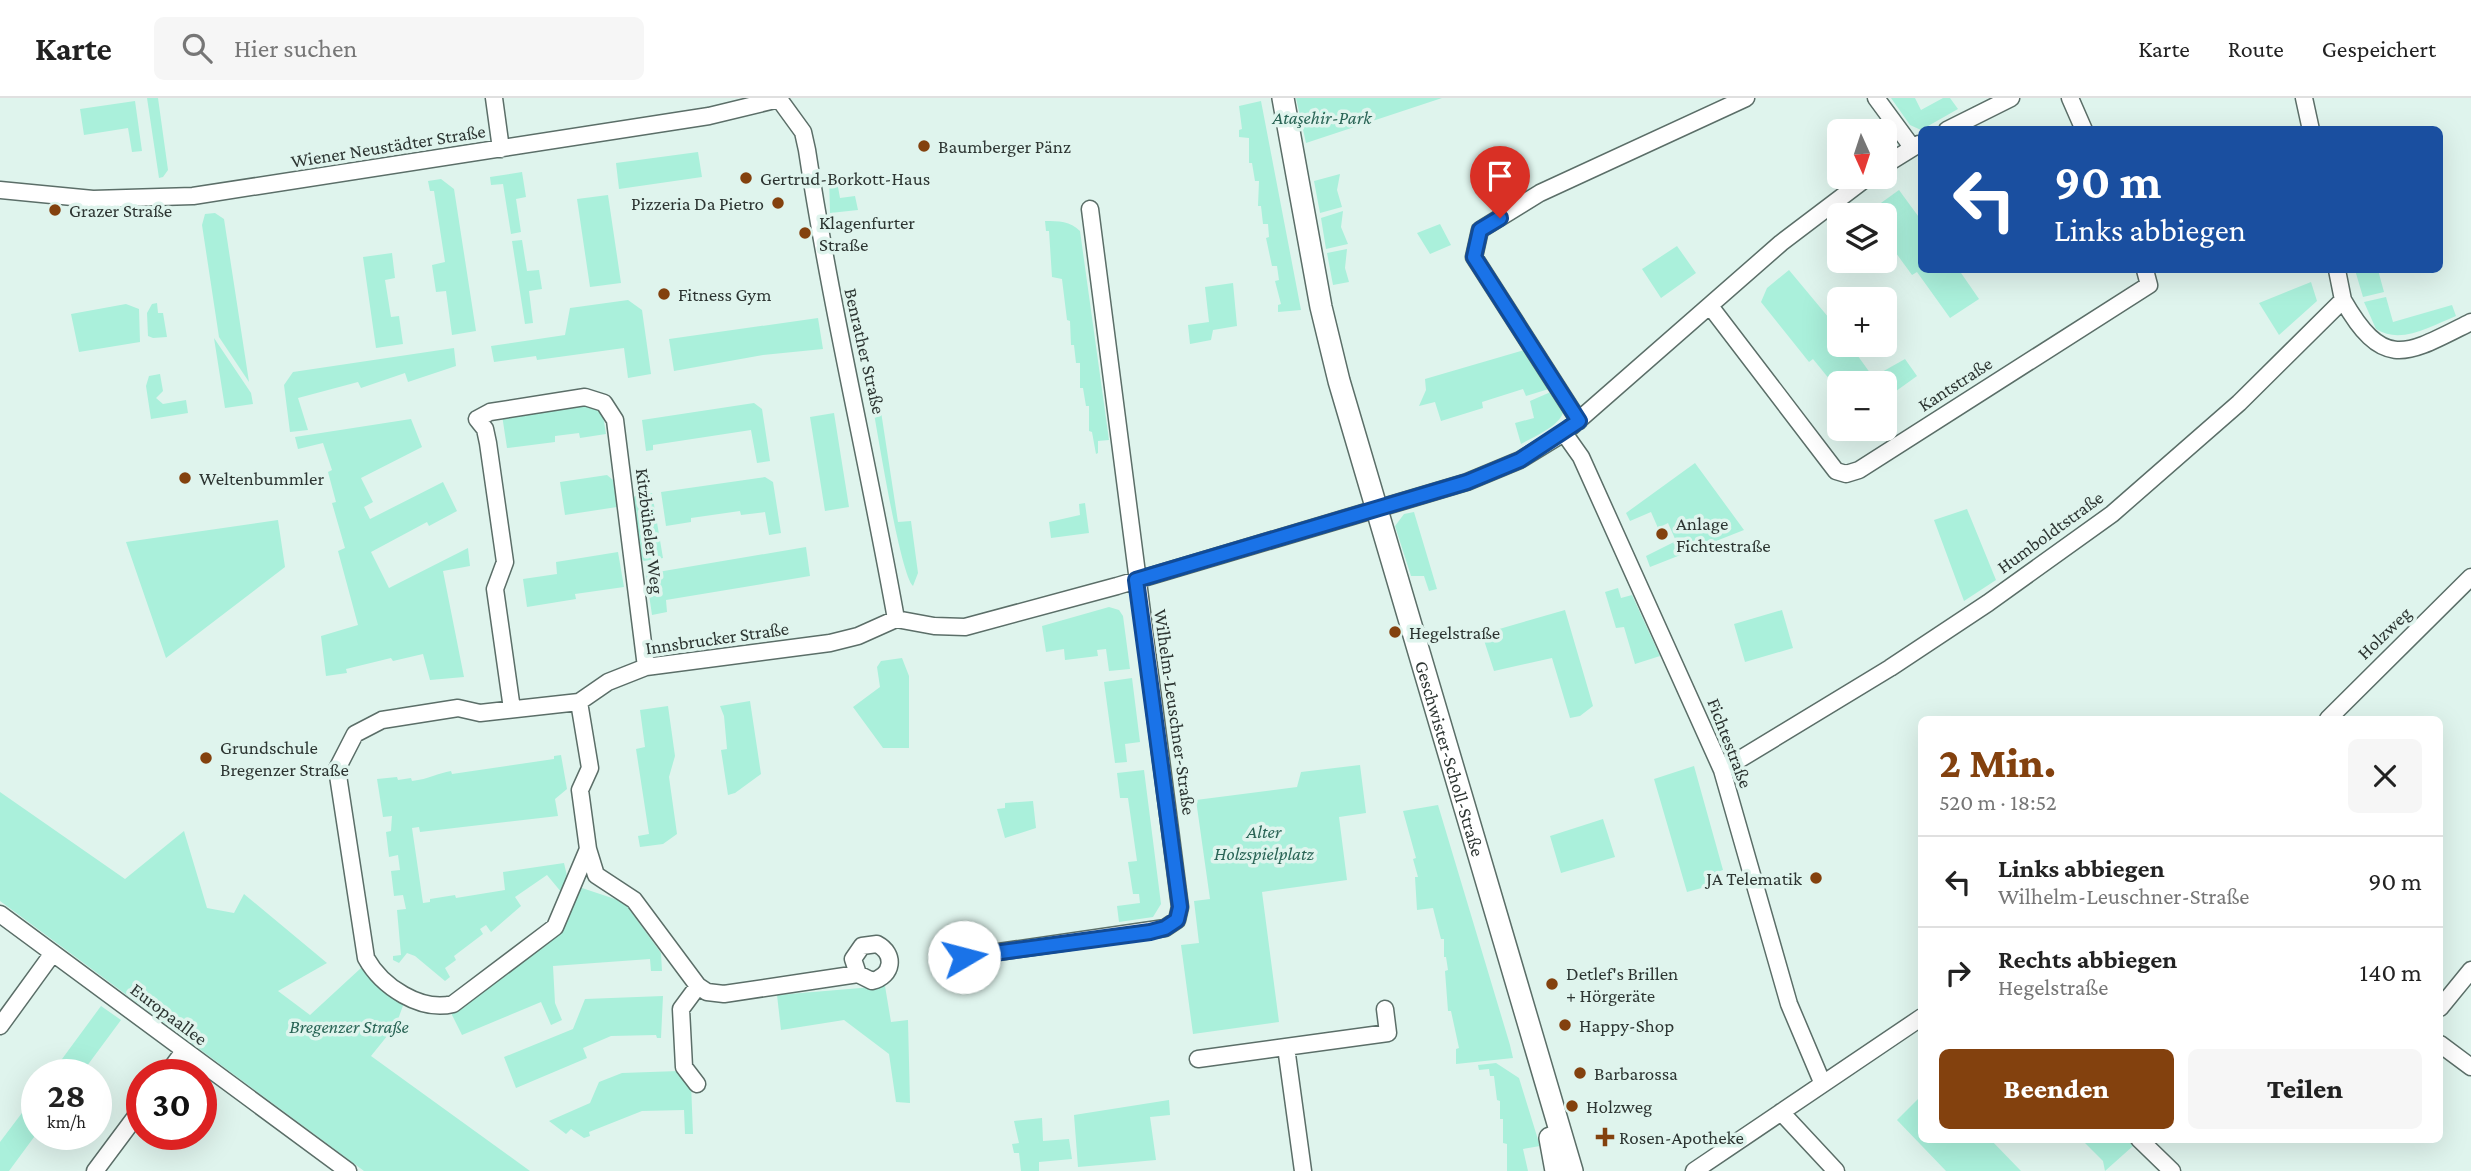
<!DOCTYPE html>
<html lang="de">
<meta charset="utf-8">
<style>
:root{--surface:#fff;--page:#f6f6f6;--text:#222;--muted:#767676;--line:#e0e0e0;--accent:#83410e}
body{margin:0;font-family:"Crimson Pro",serif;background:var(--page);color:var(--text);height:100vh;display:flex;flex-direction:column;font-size:26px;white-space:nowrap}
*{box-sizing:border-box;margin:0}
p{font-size:23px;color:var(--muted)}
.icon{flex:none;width:38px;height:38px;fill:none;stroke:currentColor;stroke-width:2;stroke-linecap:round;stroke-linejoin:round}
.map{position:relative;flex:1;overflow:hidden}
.details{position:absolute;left:1918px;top:618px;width:525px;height:427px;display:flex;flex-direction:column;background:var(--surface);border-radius:10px;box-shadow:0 7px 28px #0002}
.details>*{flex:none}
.banner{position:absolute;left:1918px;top:28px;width:525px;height:147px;border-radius:10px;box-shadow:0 7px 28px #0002;background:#1a4fa0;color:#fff;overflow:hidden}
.needle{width:46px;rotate:177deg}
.fabs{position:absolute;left:1827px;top:21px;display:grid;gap:14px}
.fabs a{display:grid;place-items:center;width:70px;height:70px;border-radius:10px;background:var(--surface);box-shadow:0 7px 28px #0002;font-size:35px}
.speed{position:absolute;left:21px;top:961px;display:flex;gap:14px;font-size:35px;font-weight:700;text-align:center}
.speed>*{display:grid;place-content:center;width:91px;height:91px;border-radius:50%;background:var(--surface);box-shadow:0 7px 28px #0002;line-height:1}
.speed small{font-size:18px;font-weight:400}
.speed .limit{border:10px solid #d22;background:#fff;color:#111}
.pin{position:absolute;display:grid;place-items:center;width:60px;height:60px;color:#fff;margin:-72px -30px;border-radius:50% 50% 50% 0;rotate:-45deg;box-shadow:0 0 7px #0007}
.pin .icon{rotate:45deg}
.me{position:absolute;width:77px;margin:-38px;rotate:82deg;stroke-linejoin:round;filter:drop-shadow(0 0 5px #0008)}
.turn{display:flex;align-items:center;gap:24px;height:147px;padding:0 21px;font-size:32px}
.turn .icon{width:91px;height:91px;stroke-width:2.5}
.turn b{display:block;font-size:49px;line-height:60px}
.round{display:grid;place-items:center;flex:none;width:74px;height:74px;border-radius:10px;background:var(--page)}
.head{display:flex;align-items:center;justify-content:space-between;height:119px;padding:0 21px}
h1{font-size:42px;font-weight:800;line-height:52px;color:var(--accent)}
.cta{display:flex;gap:14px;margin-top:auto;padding:14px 21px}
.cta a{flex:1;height:80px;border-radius:10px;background:var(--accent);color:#fff;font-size:28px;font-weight:800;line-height:80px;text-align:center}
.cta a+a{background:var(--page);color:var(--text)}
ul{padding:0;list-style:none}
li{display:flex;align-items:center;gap:21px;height:91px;padding:0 21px;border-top:2px solid var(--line)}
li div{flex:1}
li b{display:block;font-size:26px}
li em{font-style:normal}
header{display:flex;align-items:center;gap:42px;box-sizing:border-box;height:98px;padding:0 35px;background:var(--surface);border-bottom:2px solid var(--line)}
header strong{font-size:33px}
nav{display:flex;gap:38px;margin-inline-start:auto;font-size:24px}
.search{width:490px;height:63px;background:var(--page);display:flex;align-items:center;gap:18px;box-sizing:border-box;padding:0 24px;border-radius:10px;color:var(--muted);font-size:26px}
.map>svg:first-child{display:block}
.green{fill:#aaf0db}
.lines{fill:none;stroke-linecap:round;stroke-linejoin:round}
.street-casing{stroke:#5b6e68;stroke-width:19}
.secondary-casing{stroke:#5b6e68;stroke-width:24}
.street{stroke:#fff;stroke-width:16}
.secondary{stroke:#fff;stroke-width:21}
.route-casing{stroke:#114b97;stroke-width:18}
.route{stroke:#1a73e8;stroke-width:12}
.poi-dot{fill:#83410e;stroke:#dff4ed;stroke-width:2.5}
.labels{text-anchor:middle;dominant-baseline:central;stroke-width:7;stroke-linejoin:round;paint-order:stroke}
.park-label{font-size:19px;font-style:italic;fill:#296455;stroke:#dff4ed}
.street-label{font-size:19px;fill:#2d3532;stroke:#dff4ed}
.poi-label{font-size:19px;fill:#2d3532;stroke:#dff4ed;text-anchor:start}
</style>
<header>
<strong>Karte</strong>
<div class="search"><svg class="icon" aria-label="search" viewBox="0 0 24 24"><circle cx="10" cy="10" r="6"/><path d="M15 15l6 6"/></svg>Hier suchen</div>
<nav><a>Karte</a><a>Route</a><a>Gespeichert</a></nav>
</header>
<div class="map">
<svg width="2471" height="1073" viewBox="0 0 2471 1073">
<rect width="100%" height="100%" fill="#dff4ed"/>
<!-- green -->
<path class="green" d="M 147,0 L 158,0 L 168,72 L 163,79 L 159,80 Z
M 1296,0 L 1442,0 L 1306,45 Z
M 1891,0 L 1915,0 L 1921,12 L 1943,0 L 1950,0 L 1958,11 L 1921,32 L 1910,27 Z
M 135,3 L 142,53 L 132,54 L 128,30 L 84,37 L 80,11 Z
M 1261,3 L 1301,212 L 1278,214 L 1278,207 L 1281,206 L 1275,183 L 1279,182 L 1277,168 L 1272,168 L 1266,140 L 1269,139 L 1268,126 L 1263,126 L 1261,108 L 1258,108 L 1259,83 L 1255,83 L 1252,65 L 1249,65 L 1249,40 L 1239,39 L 1239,32 L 1242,31 L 1239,8 Z
M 698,54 L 702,79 L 619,91 L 616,65 Z
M 522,74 L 526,99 L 516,101 L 521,134 L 511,136 L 503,86 L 491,87 L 490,79 Z
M 1340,76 L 1337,92 L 1342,109 L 1320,115 L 1314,83 Z
M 829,78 L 836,78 L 840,100 L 855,98 L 858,112 L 830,115 Z
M 441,81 L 454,91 L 476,233 L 452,237 L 446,193 L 436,194 L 432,167 L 445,164 L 434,93 L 430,93 L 428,83 Z
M 1899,92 L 1921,122 L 1922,172 L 1959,172 L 1979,201 L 1950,220 L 1917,174 L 1912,177 L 1885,140 L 1885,117 L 1867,115 Z
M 608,97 L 621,185 L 590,189 L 577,101 Z
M 1343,113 L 1341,129 L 1348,146 L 1326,151 L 1321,120 Z
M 215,115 L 224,121 L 249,284 L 219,239 L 202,127 L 205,116 Z
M 1045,123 C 1059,123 1070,123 1080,133 L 1109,342 L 1098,343 L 1098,355 L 1096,356 L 1092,334 L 1089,333 L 1089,308 L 1086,308 L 1083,290 L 1080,290 L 1080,265 L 1076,265 L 1074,247 L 1071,247 L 1070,223 L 1067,222 L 1062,181 L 1052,179 L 1049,133 L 1046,133 Z
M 1440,126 L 1451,147 L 1430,156 L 1417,135 Z
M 522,142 L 527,173 L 539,172 L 542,191 L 529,193 L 533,225 L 525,226 L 512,143 Z
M 1677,148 L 1696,175 L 1661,200 L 1642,171 Z
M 1347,151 L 1345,170 L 1349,184 L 1333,187 L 1327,155 Z
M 392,155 L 395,180 L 385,182 L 391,219 L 399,218 L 403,246 L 376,250 L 363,159 Z
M 1789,172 L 1839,232 L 1839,247 L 1850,247 L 1873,279 L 1905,261 L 1917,278 L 1885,301 L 1885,285 L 1839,285 L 1839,293 L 1813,261 L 1809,264 L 1761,204 L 1767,190 Z
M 2355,172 L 2378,172 L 2384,194 L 2363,199 Z
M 2311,184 L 2317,203 L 2279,237 L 2259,205 Z
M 1233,185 L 1237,228 L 1213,232 L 1211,242 L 1190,246 L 1188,227 L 1209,224 L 1205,189 Z
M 2386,199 L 2393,224 L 2452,207 L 2456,218 C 2431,228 2401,247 2376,231 L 2364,204 Z
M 628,202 L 642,212 L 651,276 L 628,280 L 624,250 L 537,262 L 536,258 L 494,264 L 491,248 L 565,237 L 570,210 Z
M 157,205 L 158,215 L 163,215 L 167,239 L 153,240 L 148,238 L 147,215 L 152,206 Z
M 126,206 L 139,211 L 140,244 L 79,254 L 71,216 Z
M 818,220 L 823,251 L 763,257 L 674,273 L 669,241 Z
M 214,240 L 251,295 L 253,306 L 225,310 Z
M 454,250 L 456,268 L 408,284 L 405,275 L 361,290 L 358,284 L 298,300 L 308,332 L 290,334 L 284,287 L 293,274 Z
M 1528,251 L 1552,290 L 1526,298 L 1523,291 L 1482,304 L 1483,310 L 1441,323 L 1435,304 L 1419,308 L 1426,292 L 1425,281 Z
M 160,276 L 163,293 L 156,300 L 163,306 L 186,302 L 188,315 L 151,321 L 146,288 L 149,278 Z
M 868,281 L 876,281 L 898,424 L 911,423 L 918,475 L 913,488 C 899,475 874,312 868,281 Z
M 1553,293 C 1556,297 1562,303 1563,308 C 1568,325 1533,339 1521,346 L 1515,325 L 1534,320 L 1530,303 Z
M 589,305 L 602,311 L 606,336 L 580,340 L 579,335 L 555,338 L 555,344 L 507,350 L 502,317 Z
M 754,305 L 762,311 L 770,363 L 757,365 L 751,332 L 653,347 L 653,352 L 646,353 L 642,322 Z
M 834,315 L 849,409 L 825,413 L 810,319 Z
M 411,321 L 422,349 L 361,380 L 373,404 L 364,409 L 370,421 L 443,384 L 457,413 L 429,428 L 427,424 L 371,454 L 389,490 L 468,450 L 470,468 L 443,473 L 464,579 L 430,582 L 423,556 L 393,563 L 391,560 L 346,571 L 347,575 L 326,578 L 321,538 L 358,527 L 338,453 L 345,450 L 332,405 L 336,404 L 328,374 L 332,372 L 323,345 L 298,351 L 295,339 Z
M 1695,365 L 1744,432 L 1650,469 L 1646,458 L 1676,443 L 1668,425 L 1658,430 L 1651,414 L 1630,423 L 1626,415 Z
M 607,377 L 613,382 L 617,409 L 565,417 L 560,384 Z
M 765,379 L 773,384 L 781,435 L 769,437 L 765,414 L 741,417 L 740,413 L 691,420 L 691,424 L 666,428 L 661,394 Z
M 652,395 L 663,460 L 644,463 L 636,457 L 629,406 L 635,398 Z
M 1085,405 L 1089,435 L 1051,440 L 1049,424 L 1080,417 L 1079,406 Z
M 1967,411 L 1996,482 L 1964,503 L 1934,422 Z
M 1414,414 L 1437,491 L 1429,493 L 1424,478 L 1411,478 L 1395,428 L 1404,416 Z
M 278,422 L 285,469 L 166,560 L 126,444 Z
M 806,449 L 810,478 L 666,502 L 667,514 L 652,517 L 646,476 Z
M 618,454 L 624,489 L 575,496 L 576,501 L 527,509 L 523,481 L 557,476 L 556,464 Z
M 1618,490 L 1621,500 L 1632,497 L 1660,558 L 1635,566 L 1624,529 L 1616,530 L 1605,494 Z
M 1109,509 L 1119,512 L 1123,518 L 1130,571 L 1109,573 L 1106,551 L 1097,552 L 1098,558 L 1065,562 L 1064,551 L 1046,554 L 1042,528 Z
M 1565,512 L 1593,608 L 1580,618 L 1570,620 L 1552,560 L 1494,573 L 1482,536 Z
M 1782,512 L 1793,550 L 1745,564 L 1734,526 Z
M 902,560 L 909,578 L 909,650 L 883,650 L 853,609 L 880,589 L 877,569 L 881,563 Z
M 1132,580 L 1140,644 L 1125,646 L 1127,664 L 1115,665 L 1104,584 Z
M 750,603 L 761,676 L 735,695 L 728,697 L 721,652 L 727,651 L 724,618 L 720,608 Z
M 668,608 L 675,658 L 669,679 L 677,736 L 663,746 L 640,749 L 638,738 L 649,736 L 636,651 L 645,649 L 640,612 Z
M 561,657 L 567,691 L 555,701 L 558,718 L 420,734 L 419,729 L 412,730 L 423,805 L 430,804 L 430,801 L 455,797 L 456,800 L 505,792 L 503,774 L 564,765 L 567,778 L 562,795 L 547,777 L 515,799 L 521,808 L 491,834 L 486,827 L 480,831 L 483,836 L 454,858 L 456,862 L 445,870 L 450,879 L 445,883 L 415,858 L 407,855 L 399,865 L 393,862 L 393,858 L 401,857 L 397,812 L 406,811 L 403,797 L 394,798 L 391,773 L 400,772 L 398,757 L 389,759 L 386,734 L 391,733 L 392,718 L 383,719 L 377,681 L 397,679 L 398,682 L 411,680 L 412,683 C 429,681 438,675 451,673 L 452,676 L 554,661 L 554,658 Z
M 1360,667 L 1366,715 L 1339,719 L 1347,782 L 1262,794 L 1279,924 L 1193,936 L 1181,847 L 1199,845 L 1194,803 L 1210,801 L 1196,702 L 1297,689 L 1301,674 Z
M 1694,668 L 1723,772 L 1706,778 L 1709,788 L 1687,794 L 1654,681 Z
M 1144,672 L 1161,806 L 1153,819 L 1119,824 L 1117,808 L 1140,805 L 1139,796 L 1133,796 L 1128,764 L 1137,763 L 1128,700 L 1120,700 L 1117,675 Z
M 0,694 L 125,781 L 184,733 L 207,810 L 234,815 L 244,796 L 327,865 L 278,893 L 310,917 L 361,870 L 405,902 L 396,927 L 371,958 L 530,1073 L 364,1073 L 0,803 Z
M 1033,703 L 1036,730 L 1005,740 L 997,711 L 1005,710 L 1005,705 Z
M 1438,707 L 1510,947 L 1513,960 L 1456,966 L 1456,951 L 1459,950 L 1451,913 L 1448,913 L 1445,873 L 1448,872 L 1446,859 L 1444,859 L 1444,841 L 1441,841 L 1433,810 L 1417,812 L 1415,779 L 1418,779 L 1413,761 L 1416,760 L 1403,713 Z
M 1603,721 L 1615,759 L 1561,775 L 1550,738 Z
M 576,788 L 624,804 L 661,855 L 662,873 L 651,873 L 650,861 L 553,868 L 555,905 L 562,922 L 551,927 L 541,904 L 462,937 L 451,915 L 560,834 Z
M 885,888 L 891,924 L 908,922 L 910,1005 L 896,1004 L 889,956 L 844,922 L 781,932 L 777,897 Z
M 663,898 L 661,940 L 657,940 L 656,937 L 611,938 L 583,950 L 587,960 L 516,990 L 504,959 L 573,931 L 585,901 Z
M 101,908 L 121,922 L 81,976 L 51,976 Z
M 1496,965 L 1519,980 L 1540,1048 L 1523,1051 L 1528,1073 L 1507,1073 L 1507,1046 L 1503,1045 L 1503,1021 L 1500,1021 L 1500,1003 L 1497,1002 L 1494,978 L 1490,978 L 1489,971 L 1479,972 L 1478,967 Z
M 679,973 L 691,985 L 693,1036 L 685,1036 L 684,1012 L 642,1013 L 589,1034 L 590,1038 L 584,1040 L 571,1031 L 566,1036 L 549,1023 L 590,1005 L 599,984 L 622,975 Z
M 37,995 L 37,1035 L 9,1073 L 0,1073 L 0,1044 Z
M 1921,998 L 1922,1041 L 1990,1041 L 2021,1073 L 1946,1073 L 1897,1022 Z
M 1169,1002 L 1170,1017 L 1150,1019 L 1156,1062 L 1078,1069 L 1074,1017 Z
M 1042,1020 L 1043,1043 L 1069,1041 L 1072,1061 L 1039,1064 L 1039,1073 L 1021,1073 L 1019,1055 L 1014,1055 L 1012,1046 L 1019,1045 L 1014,1023 Z
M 2081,1041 L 2126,1041 L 2133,1048 L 2105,1073 L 2103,1063 Z"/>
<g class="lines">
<!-- street casing -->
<g class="street-casing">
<path id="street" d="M 494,0 L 501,51
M 1876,0 L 1912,49
M 2070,0 L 2084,32
M 2304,0 L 2311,32
M 779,1 L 803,34 L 807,52 C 831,210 868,364 896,521
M 1947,32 L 2011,0
M 1885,67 L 1919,46
M 0,92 L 93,101 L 193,98 L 709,18 L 779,1
M 2343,202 C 2384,274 2407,256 2471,224
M 1710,208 L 1836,373 L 1846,376 L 1859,372 L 2149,187 L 2145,172
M 1579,323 L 1474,159 L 1480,132 L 1540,95 L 1746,0
M 1564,335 L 1581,359 L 1722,672 L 1789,906 L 1822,984
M 896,521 L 934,528 L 965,529 L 1117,488 L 1467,384 L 1520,362 L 1564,335 L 1781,145 L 1868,79
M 579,604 L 590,670 L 580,692 L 588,751 L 596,777 L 634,802 L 698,888 L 707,894 L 724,896 L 858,876 L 872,883 C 893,878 896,856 877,846 L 862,848 L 853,861 L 858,876
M 512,611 L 495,491 L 505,464 L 488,345 L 485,331 L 477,321 L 490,314 L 585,299 L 604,305 L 615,322 L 646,569
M 2328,621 L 2471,479
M 1722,672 L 1890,570 L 1988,505 L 2112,416 L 2239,305 L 2343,202 L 2337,172
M 588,751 L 555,829 L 453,906 C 421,914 382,889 366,860 L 337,671 L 355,636 L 382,622 L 458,610 L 480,615 L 579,604 L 608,584 L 646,569 L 830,545 L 858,538 L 896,521
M 0,816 L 348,1073
M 964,859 L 1165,830 L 1177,822 L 1180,809 L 1090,111
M 2440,910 L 2471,872
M 0,928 L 53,855
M 2440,946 L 2471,969
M 1286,949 L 1303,1073
M 1198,961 L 1388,935 L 1385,911
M 167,976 L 184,953
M 697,986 L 684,969 L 681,911 L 698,888
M 1781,1014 L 1836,1073
M 2139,1041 L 2172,1073
M 95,1073 L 142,1010
M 1694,1073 L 1922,919"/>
</g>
<!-- secondary casing -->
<g class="secondary-casing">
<g id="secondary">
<path id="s1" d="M 1283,0 L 1321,209 L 1339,283 L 1572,1073"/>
<path d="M 1550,1040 L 1556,1073"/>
</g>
</g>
<!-- street -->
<use href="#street" class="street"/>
<!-- secondary -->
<use href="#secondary" class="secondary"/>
</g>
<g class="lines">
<!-- route casing -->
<g class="route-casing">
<path id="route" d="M 964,859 L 1150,834 L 1165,830 L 1177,822 L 1180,809 L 1136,482 L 1467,384 L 1520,362 L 1579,323 L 1474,159 L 1480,132 L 1500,120"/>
</g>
<!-- route -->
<use href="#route" class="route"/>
</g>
<!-- markers -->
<g class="poi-dot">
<circle cx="924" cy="48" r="7"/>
<circle cx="746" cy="80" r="7"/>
<circle cx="778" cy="105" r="7"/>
<circle cx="55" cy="112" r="7"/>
<circle cx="805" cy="135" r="7"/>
<circle cx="664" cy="196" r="7"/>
<circle cx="185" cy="380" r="7"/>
<circle cx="1662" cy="436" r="7"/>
<circle cx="1395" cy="534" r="7"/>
<circle cx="206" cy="660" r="7"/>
<circle cx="1816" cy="780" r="7"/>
<circle cx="1552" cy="886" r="7"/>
<circle cx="1565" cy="927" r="7"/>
<circle cx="1580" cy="975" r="7"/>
<circle cx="1572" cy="1008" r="7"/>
<path d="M1601.5 1028.5h7v7h7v7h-7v7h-7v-7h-7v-7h7z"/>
</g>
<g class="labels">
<!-- park labels -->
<g class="park-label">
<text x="1322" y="19">Ataşehir-Park</text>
<text x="1264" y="733">Alter<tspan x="1264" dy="22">Holzspielplatz</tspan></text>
<text x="349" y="928">Bregenzer Straße</text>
</g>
<!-- street labels -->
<g class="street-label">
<text transform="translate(388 48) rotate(-9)">Wiener Neustädter Straße</text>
<text transform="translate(865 253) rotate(77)">Benrather Straße</text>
<text transform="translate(1955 286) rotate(-33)">Kantstraße</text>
<text transform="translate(650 433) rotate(83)">Kitzbüheler Weg</text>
<text transform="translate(2050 434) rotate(-36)">Humboldtstraße</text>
<text transform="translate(2384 535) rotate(-44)">Holzweg</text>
<text transform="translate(717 540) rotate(-8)">Innsbrucker Straße</text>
<text transform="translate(1175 614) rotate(82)">Wilhelm-Leuschner-Straße</text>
<text transform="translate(1730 645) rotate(69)">Fichtestraße</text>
<text stroke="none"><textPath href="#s1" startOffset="682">Geschwister-Scholl-Straße</textPath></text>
<text transform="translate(169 916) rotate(37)">Europaallee</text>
</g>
<!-- poi labels -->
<g class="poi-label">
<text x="938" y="48">Baumberger Pänz</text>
<text x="760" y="80">Gertrud-Borkott-Haus</text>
<text x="764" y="105" text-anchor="end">Pizzeria Da Pietro</text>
<text x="69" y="112">Grazer Straße</text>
<text x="819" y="124">Klagenfurter<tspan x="819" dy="22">Straße</tspan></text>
<text x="678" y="196">Fitness Gym</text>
<text x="199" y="380">Weltenbummler</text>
<text x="1676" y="425">Anlage<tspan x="1676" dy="22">Fichtestraße</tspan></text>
<text x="1409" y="534">Hegelstraße</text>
<text x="220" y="649">Grundschule<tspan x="220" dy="22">Bregenzer Straße</tspan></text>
<text x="1802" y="780" text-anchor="end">JA Telematik</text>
<text x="1566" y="875">Detlef's Brillen<tspan x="1566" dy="22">+ Hörgeräte</tspan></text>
<text x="1579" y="927">Happy-Shop</text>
<text x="1594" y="975">Barbarossa</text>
<text x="1586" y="1008">Holzweg</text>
<text x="1619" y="1039">Rosen-Apotheke</text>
</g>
</g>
</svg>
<div class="fabs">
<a><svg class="needle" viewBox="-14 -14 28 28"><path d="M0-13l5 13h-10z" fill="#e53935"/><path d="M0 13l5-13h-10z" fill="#767676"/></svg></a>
<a><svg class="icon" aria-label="layers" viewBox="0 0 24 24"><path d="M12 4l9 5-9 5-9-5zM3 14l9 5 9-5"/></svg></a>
<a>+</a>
<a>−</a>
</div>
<div class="speed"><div>28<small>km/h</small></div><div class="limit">30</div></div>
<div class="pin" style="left:1500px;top:120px;background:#d93025"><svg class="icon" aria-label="arrive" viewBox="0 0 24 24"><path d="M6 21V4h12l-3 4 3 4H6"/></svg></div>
<svg class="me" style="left:964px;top:859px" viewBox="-20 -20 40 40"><circle r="19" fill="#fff"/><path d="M0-13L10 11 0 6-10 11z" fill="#1a73e8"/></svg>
<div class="banner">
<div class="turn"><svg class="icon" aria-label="left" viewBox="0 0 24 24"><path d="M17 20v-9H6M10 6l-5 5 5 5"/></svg><div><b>90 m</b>Links abbiegen</div></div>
</div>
<section class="details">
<div class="head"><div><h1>2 Min.</h1><p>520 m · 18:52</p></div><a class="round"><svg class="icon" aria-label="close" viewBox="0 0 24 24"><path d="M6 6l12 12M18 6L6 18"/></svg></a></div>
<ul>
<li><svg class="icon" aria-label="left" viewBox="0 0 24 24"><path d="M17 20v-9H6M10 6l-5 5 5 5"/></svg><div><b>Links abbiegen</b><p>Wilhelm-Leuschner-Straße</p></div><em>90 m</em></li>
<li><svg class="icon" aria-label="right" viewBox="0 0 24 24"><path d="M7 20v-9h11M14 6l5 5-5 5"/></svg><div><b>Rechts abbiegen</b><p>Hegelstraße</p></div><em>140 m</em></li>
</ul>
<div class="cta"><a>Beenden</a><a>Teilen</a></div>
</section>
</div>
